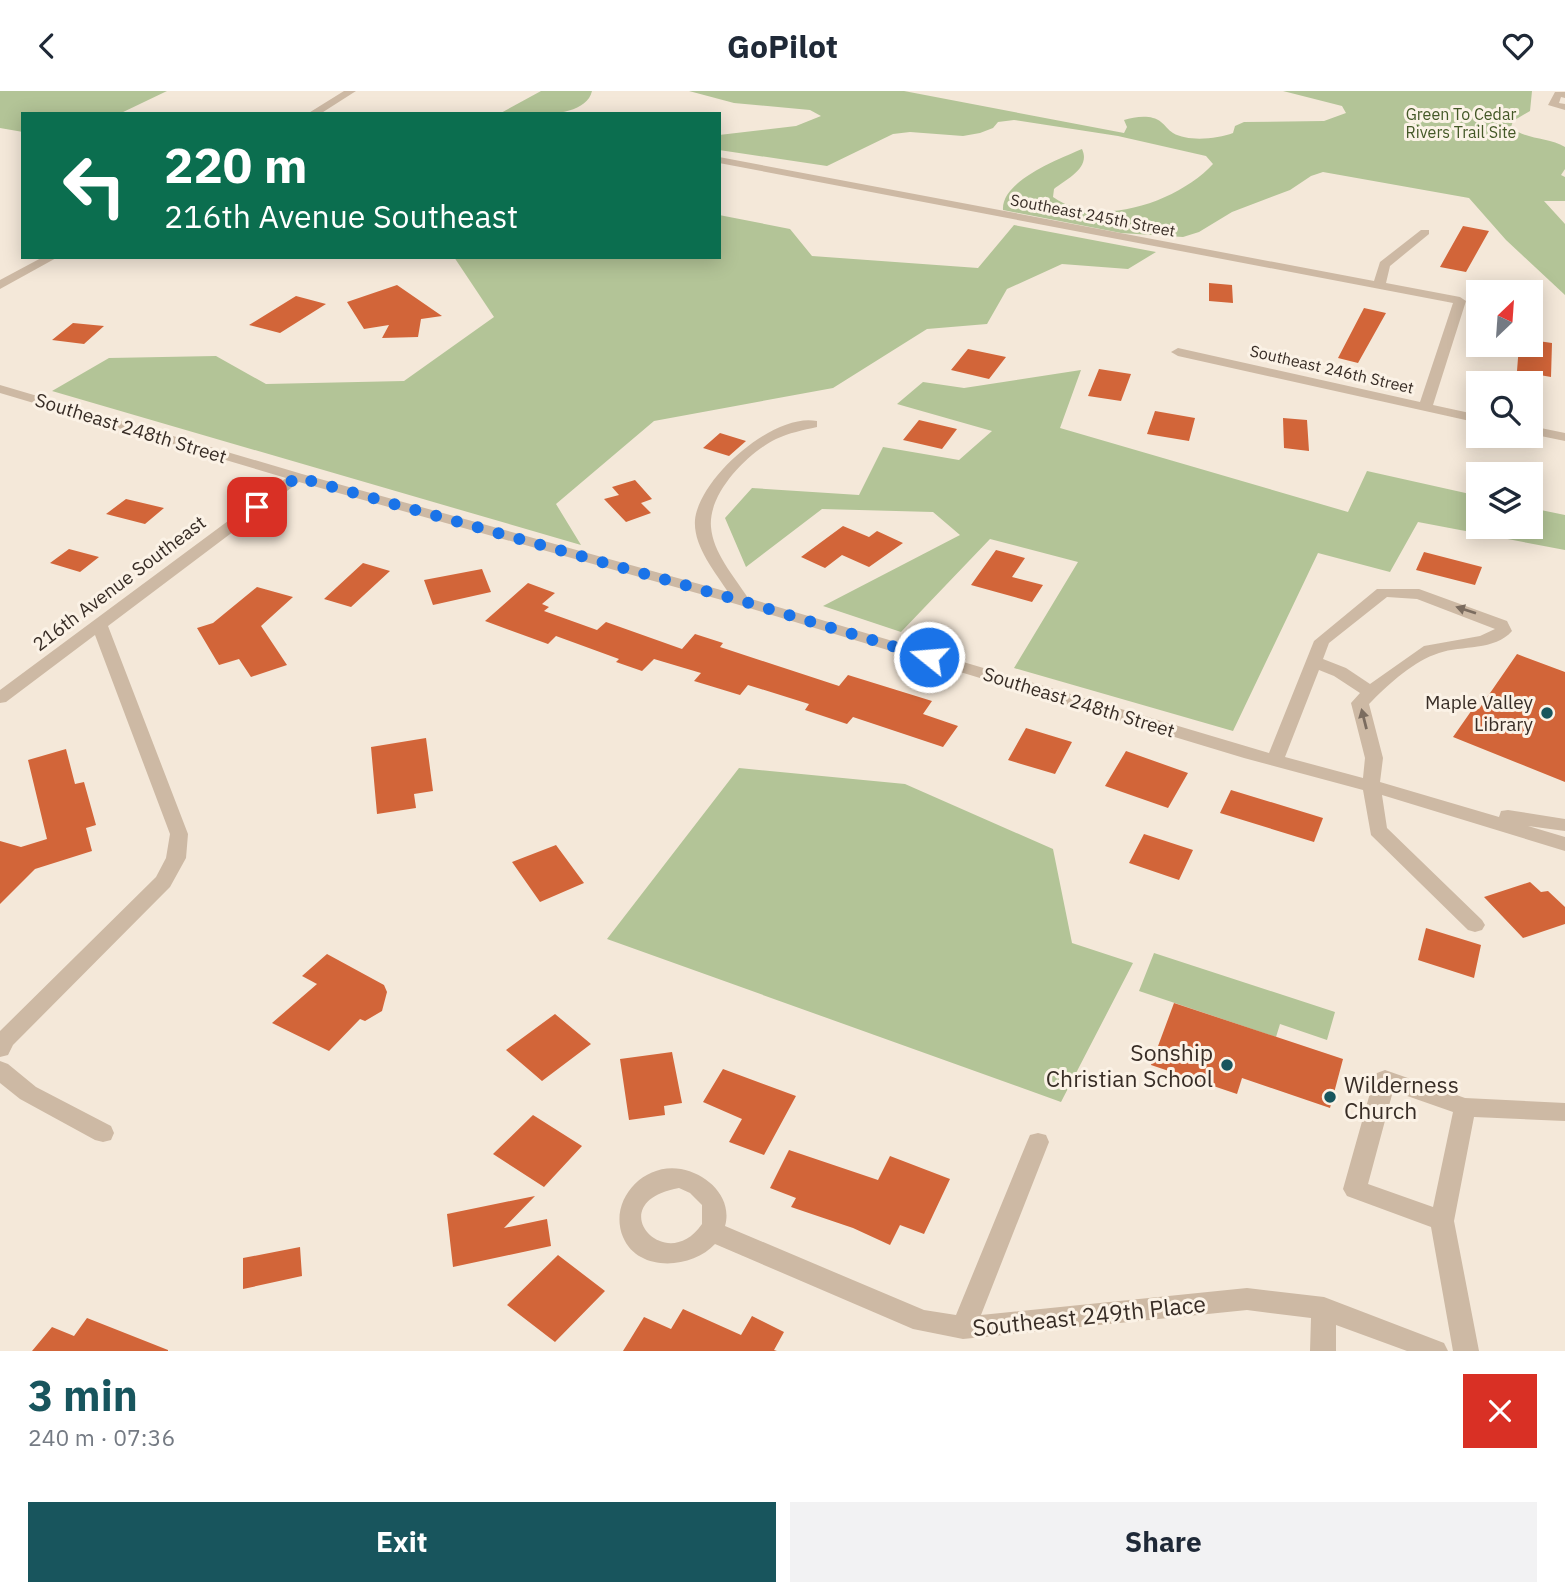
<!DOCTYPE html>
<meta charset="utf-8">
<style>
:root{--surface:#fff;--page:#f2f2f3;--text:#1f2937;--muted:#747a83;--accent:#18555d}
body{margin:0;font-family:"IBM Plex Sans",sans-serif;background:var(--page);color:var(--text);height:100vh;display:flex;flex-direction:column;font-size:26px;white-space:nowrap}
*{box-sizing:border-box;margin:0}
p{font-size:23px;color:var(--muted)}
.icon{flex:none;width:38px;height:38px;fill:none;stroke:currentColor;stroke-width:2;stroke-linecap:round;stroke-linejoin:round}
.map{position:relative;height:1260px;overflow:hidden}
.details{display:flex;flex-direction:column;background:var(--surface);flex:1}
.details>*{flex:none}
.hud{position:absolute;left:21px;top:21px;width:700px;height:147px;border-radius:0px;box-shadow:0 4px 18px #0003;background:#0b6e4f;color:#fff;overflow:hidden}
.needle{width:46px;rotate:25deg}
.controls{position:absolute;left:1466px;top:189px;display:grid;gap:14px}
.controls a{display:grid;place-items:center;width:77px;height:77px;border-radius:0px;background:var(--surface);box-shadow:0 4px 18px #0003;font-size:35px}
.pin{position:absolute;display:grid;place-items:center;width:60px;height:60px;color:#fff;margin:-30px;border-radius:14px;box-shadow:0 4px 10px #0006}
.me{position:absolute;width:77px;margin:-38px;rotate:287deg;stroke-linejoin:round;filter:drop-shadow(0 0 5px #0008)}
.turn{display:flex;align-items:center;gap:24px;height:147px;padding:0 28px;font-size:32px}
.turn .icon{width:91px;height:91px;stroke-width:2.5}
.turn b{display:block;font-size:49px;line-height:60px}
.round{display:grid;place-items:center;flex:none;width:74px;height:74px;border-radius:0px;background:var(--page)}
.summary{display:flex;align-items:center;justify-content:space-between;height:119px;padding:0 28px}
h1{font-size:42px;font-weight:700;line-height:52px;color:var(--accent)}
.cta{display:flex;gap:14px;margin-top:auto;padding:14px 28px}
.cta a{flex:1;height:80px;border-radius:0px;background:var(--accent);color:#fff;font-size:28px;font-weight:700;line-height:80px;text-align:center}
.cta a+a{background:var(--page);color:var(--text)}
header{display:flex;justify-content:space-between;align-items:center;height:91px;padding:0 28px;background:var(--surface);font-size:32px;font-weight:700}
.map>svg:first-child{display:block}
.green{fill:#b3c497}
.building{fill:#d26539}
.lines{fill:none;stroke-linecap:round;stroke-linejoin:round}
.minor{fill:#cdb9a4;fill-rule:evenodd}
.oneway{fill:#7b6c5f}
.route{stroke:#1a73e8;stroke-width:12;stroke-dasharray:0 21.6}
.poi-dot{fill:#18555d;stroke:#fbf2e6;stroke-width:2.5}
.labels{text-anchor:middle;dominant-baseline:central;stroke-width:6;stroke-linejoin:round;paint-order:stroke}
.far-park-label{font-size:16px;fill:#445827;stroke:#fbf2e6}
.far-street-label{font-size:16px;fill:#382d26;stroke:#fbf2e6}
.street-label{font-size:19px;fill:#382d26;stroke:#fbf2e6}
.poi-label{font-size:19px;fill:#382d26;stroke:#fbf2e6;text-anchor:end}
.near-poi-label{font-size:23px;fill:#382d26;stroke:#fbf2e6;text-anchor:end}
.near-street-label{font-size:23px;fill:#382d26;stroke:#fbf2e6}
</style>
<header><svg class="icon" aria-label="back" viewBox="0 0 24 24"><path d="M15 5l-7 7 7 7"/></svg>GoPilot<svg class="icon" aria-label="heart" viewBox="0 0 24 24"><path d="M12 20l-8-8c-3-5 5-10 8-4 3-6 11-1 8 4z"/></svg></header>
<div class="map">
<svg width="1565" height="1260" viewBox="0 0 1565 1260">
<rect width="100%" height="100%" fill="#f4e8d9"/>
<!-- green -->
<path class="green" d="M 0,0 L 167,0 L 119,23 L 23,23 L 23,41 L 0,37 Z
M 541,0 L 592,0 C 585,30 522,23 499,23 Z
M 689,0 L 904,0 L 1124,42 L 1127,36 L 1124,29 C 1135,26 1151,23 1161,31 C 1165,34 1168,39 1173,42 C 1188,51 1217,48 1233,42 L 1235,35 L 1244,31 L 1324,30 L 1346,22 L 1342,15 L 1283,0 L 1532,0 L 1530,20 L 1513,30 L 1511,36 C 1525,49 1548,46 1565,56 L 1565,78 L 1561,84 L 1565,86 L 1565,110 L 1544,110 L 1565,133 L 1565,204 L 1506,149 L 1469,107 L 1323,81 L 1311,85 L 1290,99 L 1232,121 L 1199,141 L 1183,146 L 1121,142 L 1003,119 C 1001,90 1059,68 1082,58 C 1091,77 1067,88 1054,98 L 1053,106 C 1099,139 1179,110 1213,73 L 1206,65 L 1118,45 L 1014,29 L 998,31 L 993,37 L 980,42 L 963,45 L 910,41 L 893,43 L 827,75 L 719,59 L 719,44 L 796,35 L 821,25 L 810,19 L 734,12 Z
M 719,124 L 790,138 L 812,165 L 978,177 L 1014,134 L 1156,161 L 1128,178 L 1062,173 L 1007,198 L 987,233 L 927,238 L 833,297 L 654,330 L 556,413 L 581,454 L 52,300 L 109,267 L 216,265 L 266,293 L 404,290 L 494,226 L 454,166 L 719,166 Z
M 1081,279 L 1060,337 L 1348,421 L 1367,380 L 1479,405 L 1479,436 L 1531,436 L 1531,417 L 1565,424 L 1565,459 L 1418,431 L 1390,481 L 1318,462 L 1233,640 L 1014,577 L 1078,471 L 990,448 L 901,541 L 823,515 L 960,444 L 933,421 L 822,418 L 746,476 L 725,427 L 752,397 L 859,404 L 883,356 L 959,369 L 992,340 L 897,313 L 923,291 L 964,297 Z
M 739,677 L 905,693 L 1053,758 L 1072,852 L 1133,872 L 1061,1011 L 607,848 Z
M 1154,862 L 1335,921 L 1327,949 L 1280,933 L 1276,946 L 1139,900 Z"/>
<!-- building -->
<path class="building" d="M 1463,135 L 1489,140 L 1466,181 L 1440,176 Z
M 1209,192 L 1232,194 L 1233,212 L 1209,210 Z
M 397,194 L 442,225 L 421,228 L 418,246 L 382,247 L 389,234 L 364,238 L 347,211 Z
M 296,205 L 326,213 L 280,242 L 249,234 Z
M 1364,217 L 1386,222 L 1358,272 L 1338,267 Z
M 73,232 L 104,235 L 84,253 L 52,249 Z
M 1531,249 L 1552,252 L 1551,286 L 1517,280 L 1519,254 L 1531,254 Z
M 968,258 L 1006,266 L 989,288 L 951,279 Z
M 1099,278 L 1131,283 L 1121,310 L 1088,305 Z
M 1155,320 L 1195,327 L 1189,350 L 1147,343 Z
M 1283,327 L 1307,329 L 1309,360 L 1284,357 Z
M 919,329 L 957,338 L 942,358 L 903,349 Z
M 720,342 L 746,350 L 729,365 L 703,357 Z
M 635,389 L 652,408 L 641,412 L 651,422 L 626,431 L 604,408 L 619,404 L 612,396 Z
M 126,408 L 164,417 L 145,433 L 106,423 Z
M 843,435 L 869,446 L 877,440 L 903,452 L 869,476 L 842,464 L 825,477 L 801,466 Z
M 69,458 L 99,466 L 80,481 L 50,472 Z
M 996,459 L 1025,467 L 1012,486 L 1043,494 L 1032,511 L 971,494 Z
M 1424,461 L 1482,476 L 1475,494 L 1416,479 Z
M 363,472 L 390,480 L 351,516 L 324,508 Z
M 482,478 L 491,501 L 433,514 L 424,489 Z
M 528,492 L 555,502 L 542,513 L 549,516 L 544,520 L 597,539 L 606,531 L 682,558 L 695,543 L 723,552 L 720,556 L 839,595 L 848,584 L 932,610 L 923,623 L 958,635 L 943,656 L 853,626 L 847,633 L 805,619 L 809,613 L 748,594 L 740,604 L 694,590 L 701,582 L 654,568 L 642,580 L 616,571 L 619,568 L 556,545 L 548,553 L 485,530 Z
M 257,496 L 293,506 L 261,535 L 287,574 L 251,586 L 239,568 L 219,574 L 197,537 L 213,532 Z
M 1517,563 L 1565,581 L 1565,691 L 1453,646 L 1474,616 L 1479,618 Z
M 1026,637 L 1072,651 L 1055,683 L 1008,669 Z
M 426,647 L 433,700 L 414,703 L 416,717 L 377,723 L 371,656 Z
M 66,658 L 75,693 L 84,691 L 96,734 L 86,737 L 92,760 L 35,778 L 0,813 L 0,750 L 21,756 L 47,748 L 28,669 Z
M 1126,660 L 1188,682 L 1168,717 L 1105,695 Z
M 1231,699 L 1323,727 L 1314,751 L 1220,722 Z
M 1144,743 L 1193,759 L 1179,789 L 1129,772 Z
M 556,754 L 584,792 L 540,811 L 512,771 Z
M 1530,791 L 1541,801 L 1548,800 L 1565,816 L 1565,833 L 1523,847 L 1484,806 Z
M 1426,837 L 1481,854 L 1474,887 L 1418,869 Z
M 327,863 L 384,894 L 387,901 L 382,920 L 365,930 L 360,928 L 329,960 L 272,932 L 317,893 L 302,885 Z
M 1174,912 L 1343,968 L 1330,1017 L 1242,987 L 1237,1003 L 1151,974 Z
M 555,923 L 591,953 L 542,990 L 506,959 Z
M 672,961 L 682,1012 L 664,1015 L 665,1024 L 629,1029 L 620,968 Z
M 723,978 L 796,1005 L 764,1064 L 729,1051 L 742,1028 L 703,1011 Z
M 533,1024 L 582,1055 L 544,1096 L 493,1063 Z
M 789,1059 L 878,1089 L 890,1065 L 950,1088 L 924,1143 L 900,1134 L 890,1154 L 853,1137 L 791,1116 L 796,1107 L 770,1097 Z
M 535,1105 L 504,1137 L 547,1128 L 551,1155 L 453,1176 L 447,1123 Z
M 300,1156 L 302,1185 L 243,1198 L 243,1167 Z
M 558,1164 L 605,1200 L 555,1251 L 507,1214 Z
M 683,1218 L 741,1244 L 752,1225 L 784,1241 L 774,1259 L 777,1260 L 623,1260 L 644,1226 L 671,1238 Z
M 87,1227 L 168,1259 L 168,1260 L 32,1260 L 52,1236 L 74,1245 Z"/>
<g class="lines">
<!-- minor -->
<path class="minor" d="M 344,0 L 356,0 L 320,23 L 307,23 Z
M 1555,1 L 1565,1 L 1565,7 L 1561,6 L 1559,12 L 1565,13 L 1565,19 L 1548,14 Z
M 719,66 L 1374,190 L 1380,171 L 1421,139 L 1429,139 L 1429,143 L 1390,175 L 1386,192 L 1460,206 L 1466,210 L 1433,314 L 1479,324 L 1479,332 L 1178,265 L 1171,261 L 1178,257 L 1420,311 L 1453,212 L 719,72 Z
M 43,166 L 58,166 L 0,198 L 0,189 Z
M 0,294 L 302,383 L 728,501 C 715,481 693,455 695,429 C 699,387 774,321 817,330 L 817,336 C 803,339 789,342 776,348 C 748,362 708,402 711,436 C 713,462 734,485 748,507 L 1269,662 L 1314,550 L 1377,498 L 1419,498 L 1507,530 L 1512,540 C 1495,560 1462,554 1439,562 C 1414,570 1390,592 1372,610 L 1369,613 L 1383,667 L 1380,691 L 1499,726 L 1501,720 L 1508,719 L 1565,728 L 1565,740 L 1528,735 L 1565,746 L 1565,760 L 1382,704 L 1387,737 L 1482,829 L 1485,834 L 1482,839 L 1475,841 L 1468,839 L 1371,744 L 1363,699 L 1244,667 L 736,513 L 299,391 L 108,535 L 188,743 L 186,767 L 170,796 L 13,954 L 8,964 L 0,966 L 0,940 L 156,786 L 166,767 L 170,743 L 95,544 L 6,611 L 0,612 L 0,599 L 286,387 L 0,302 ZM 1387,506 L 1417,508 L 1495,538 L 1480,545 L 1424,555 L 1370,593 L 1346,577 L 1323,568 L 1329,552 ZM 1319,579 L 1334,585 L 1360,602 L 1351,612 L 1365,667 L 1363,687 L 1285,666 Z
M 1531,335 L 1565,342 L 1565,350 L 1531,343 Z
M 0,970 L 8,973 L 36,996 L 111,1035 L 114,1042 L 111,1049 L 103,1051 L 95,1049 L 20,1008 L 0,992 Z
M 1385,979 L 1465,1007 L 1565,1012 L 1565,1030 L 1474,1026 L 1454,1130 L 1479,1260 L 1453,1260 L 1431,1136 L 1347,1105 L 1343,1098 L 1374,988 L 1377,982 ZM 1393,1000 L 1453,1021 L 1433,1116 L 1368,1093 Z
M 1038,1042 L 1046,1044 L 1049,1051 L 981,1224 L 1247,1197 L 1324,1206 L 1444,1252 L 1448,1260 L 1407,1260 L 1336,1234 L 1336,1260 L 1310,1260 L 1311,1227 L 1247,1219 L 963,1248 L 913,1238 L 715,1153 C 692,1178 638,1182 623,1146 C 608,1110 643,1071 681,1078 C 708,1083 733,1107 725,1135 L 924,1219 L 956,1224 L 1027,1051 L 1030,1044 ZM 679,1097 L 690,1102 L 702,1114 L 702,1133 C 665,1187 599,1111 679,1097 Z"/>
</g>
<!-- one-way arrows -->
<defs><path id="oneway-solid" d="M-6-.8H1V-3.2L6.5 0L1 3.2V.8H-6Z" transform="scale(1.75)"/></defs>
<g class="oneway">
<use href="#oneway-solid" transform="translate(1466 519) rotate(-162)"/>
<use href="#oneway-solid" transform="translate(1364 628) rotate(-104)"/>
</g>
<g class="lines">
<!-- route -->
<path class="route" d="M 257,416 L 297,386 L 742,510 L 929,566"/>
</g>
<!-- markers -->
<g class="poi-dot">
<circle cx="1547" cy="622" r="7"/>
<circle cx="1227" cy="974" r="7"/>
<circle cx="1330" cy="1006" r="7"/>
</g>
<g class="labels">
<!-- far-park labels -->
<g class="far-park-label">
<text x="1461" y="23">Green To Cedar<tspan x="1461" dy="18">Rivers Trail Site</tspan></text>
</g>
<!-- far-street labels -->
<g class="far-street-label">
<text transform="translate(1093 124) rotate(11)">Southeast 245th Street</text>
<text transform="translate(1332 278) rotate(13)">Southeast 246th Street</text>
</g>
<!-- street labels -->
<g class="street-label">
<text transform="translate(131 337) rotate(17)">Southeast 248th Street</text>
<text transform="translate(119 492) rotate(-37)">216th Avenue Southeast</text>
<text transform="translate(1079 611) rotate(17)">Southeast 248th Street</text>
</g>
<!-- poi labels -->
<g class="poi-label">
<text x="1533" y="611">Maple Valley<tspan x="1533" dy="22">Library</tspan></text>
</g>
<!-- near-poi labels -->
<g class="near-poi-label">
<text x="1213" y="961">Sonship<tspan x="1213" dy="26">Christian School</tspan></text>
<text x="1344" y="993" text-anchor="start">Wilderness<tspan x="1344" dy="26">Church</tspan></text>
</g>
<!-- near-street labels -->
<g class="near-street-label">
<text transform="translate(1089 1224) rotate(-6)">Southeast 249th Place</text>
</g>
</g>
</svg>
<div class="controls">
<a><svg class="needle" viewBox="-14 -14 28 28"><path d="M0-13l5 13h-10z" fill="#e53935"/><path d="M0 13l5-13h-10z" fill="#747a83"/></svg></a>
<a><svg class="icon" aria-label="search" viewBox="0 0 24 24"><circle cx="10" cy="10" r="6"/><path d="M15 15l6 6"/></svg></a>
<a><svg class="icon" aria-label="layers" viewBox="0 0 24 24"><path d="M12 4l9 5-9 5-9-5zM3 14l9 5 9-5"/></svg></a>
</div>
<div class="pin" style="left:257px;top:416px;background:#d93025"><svg class="icon" aria-label="arrive" viewBox="0 0 24 24"><path d="M6 21V4h12l-3 4 3 4H6"/></svg></div>
<svg class="me" style="left:929px;top:566px" viewBox="-20 -20 40 40"><circle r="17" fill="#1a73e8" stroke="#fff" stroke-width="3"/><path d="M0-11L8 9 0 5-8 9z" fill="#fff"/></svg>
<div class="hud">
<div class="turn"><svg class="icon" aria-label="left" viewBox="0 0 24 24"><path d="M17 20v-9H6M10 6l-5 5 5 5"/></svg><div><b>220 m</b>216th Avenue Southeast</div></div>
</div>
</div>
<section class="details">
<div class="summary"><div><h1>3 min</h1><p>240 m · 07:36</p></div><a class="round" style="background:#d93025;color:#fff"><svg class="icon" aria-label="close" viewBox="0 0 24 24"><path d="M6 6l12 12M18 6L6 18"/></svg></a></div>
<div class="cta"><a>Exit</a><a>Share</a></div>
</section>
